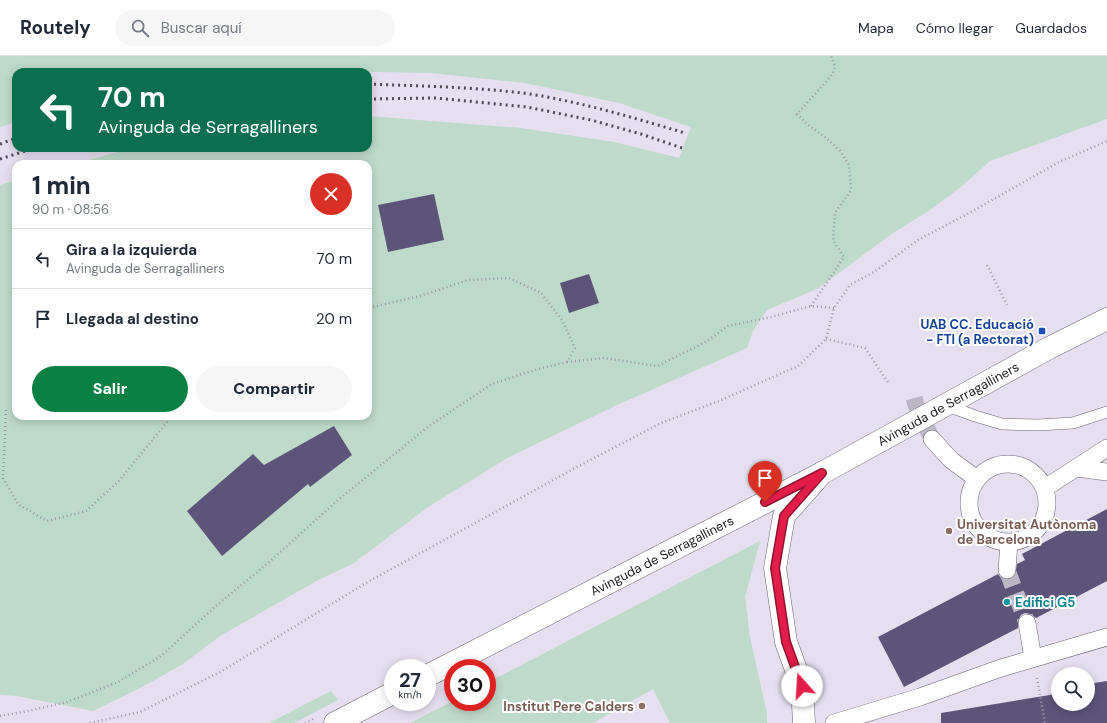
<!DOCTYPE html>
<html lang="es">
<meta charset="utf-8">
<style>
:root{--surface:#fff;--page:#f6f6f7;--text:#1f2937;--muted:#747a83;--line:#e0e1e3;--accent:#0b8043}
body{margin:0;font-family:"DM Sans",sans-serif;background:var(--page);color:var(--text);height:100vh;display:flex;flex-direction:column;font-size:15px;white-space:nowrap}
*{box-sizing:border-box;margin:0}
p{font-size:13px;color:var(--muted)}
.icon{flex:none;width:22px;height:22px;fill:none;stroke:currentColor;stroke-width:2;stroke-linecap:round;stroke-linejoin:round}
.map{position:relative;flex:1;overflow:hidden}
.panel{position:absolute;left:12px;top:104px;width:360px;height:260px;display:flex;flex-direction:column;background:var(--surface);border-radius:12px;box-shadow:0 2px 10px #0003}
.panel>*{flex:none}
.guide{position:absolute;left:12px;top:12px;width:360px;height:84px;border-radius:12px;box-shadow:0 2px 10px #0003;background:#0b6e4f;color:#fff;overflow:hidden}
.tools{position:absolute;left:1051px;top:611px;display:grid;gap:8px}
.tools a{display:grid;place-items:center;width:44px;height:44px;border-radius:50%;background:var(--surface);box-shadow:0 2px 10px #0003;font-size:20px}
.speed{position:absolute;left:384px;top:603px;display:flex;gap:8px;font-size:20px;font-weight:700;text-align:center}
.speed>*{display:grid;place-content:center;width:52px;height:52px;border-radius:50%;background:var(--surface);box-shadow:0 2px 10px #0003;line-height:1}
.speed small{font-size:10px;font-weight:400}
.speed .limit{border:6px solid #d22;background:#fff;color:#111}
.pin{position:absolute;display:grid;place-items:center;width:34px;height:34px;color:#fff;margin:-41px -17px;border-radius:50% 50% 50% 0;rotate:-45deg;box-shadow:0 0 4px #0007}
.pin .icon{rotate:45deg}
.me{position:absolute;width:44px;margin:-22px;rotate:341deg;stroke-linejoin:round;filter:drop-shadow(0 0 3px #0008)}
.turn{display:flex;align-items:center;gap:14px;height:84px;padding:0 20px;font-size:18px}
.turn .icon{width:52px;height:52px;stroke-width:2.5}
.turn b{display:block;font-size:28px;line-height:34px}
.round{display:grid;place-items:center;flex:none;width:42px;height:42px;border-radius:21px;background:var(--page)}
.summary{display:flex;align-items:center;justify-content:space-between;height:68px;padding:0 20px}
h1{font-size:24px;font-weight:800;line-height:30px}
.action{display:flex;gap:8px;margin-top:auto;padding:8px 20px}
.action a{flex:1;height:46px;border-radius:24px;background:var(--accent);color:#fff;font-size:16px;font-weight:800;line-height:46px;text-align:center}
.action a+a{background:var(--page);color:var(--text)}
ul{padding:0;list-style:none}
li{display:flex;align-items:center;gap:12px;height:60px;padding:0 20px;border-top:1px solid var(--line)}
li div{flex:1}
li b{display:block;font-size:15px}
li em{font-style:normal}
header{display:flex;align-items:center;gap:24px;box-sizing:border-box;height:56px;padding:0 20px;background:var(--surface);border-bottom:1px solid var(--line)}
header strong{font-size:19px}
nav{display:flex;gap:22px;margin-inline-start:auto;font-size:14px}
.search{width:280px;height:36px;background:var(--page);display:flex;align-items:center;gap:10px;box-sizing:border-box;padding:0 14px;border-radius:22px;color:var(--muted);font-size:15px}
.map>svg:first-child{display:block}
.green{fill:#bddaca}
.building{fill:#5d547a}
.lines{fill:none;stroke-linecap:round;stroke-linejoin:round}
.pedestrian-tunnel{stroke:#bcb7c5;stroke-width:17;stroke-dasharray:17 8;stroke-linecap:butt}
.service-casing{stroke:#696371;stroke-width:12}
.pedestrian-casing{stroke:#696371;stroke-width:18}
.minor-casing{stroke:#696371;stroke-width:23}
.tertiary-casing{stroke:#696371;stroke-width:23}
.path{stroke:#9e9aa6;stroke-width:2.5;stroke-dasharray:1 3;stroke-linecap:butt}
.service{stroke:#fff;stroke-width:11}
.pedestrian{stroke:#fff;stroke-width:17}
.minor{stroke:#fff;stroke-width:22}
.tertiary{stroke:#fff;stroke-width:22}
.rail{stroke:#4d4a53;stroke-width:3;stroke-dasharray:2 4;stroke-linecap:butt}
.route-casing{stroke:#92132f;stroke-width:10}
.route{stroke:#e11d48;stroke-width:7}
.transit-dot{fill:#1a4fb4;stroke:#fff;stroke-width:1.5}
.education-dot{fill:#8d6e63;stroke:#fff;stroke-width:1.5}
.culture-dot{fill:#0f9aa8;stroke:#fff;stroke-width:1.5}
.labels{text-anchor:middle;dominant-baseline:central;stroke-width:4;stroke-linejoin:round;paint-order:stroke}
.transit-label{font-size:13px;font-weight:bold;fill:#164399;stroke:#fff;text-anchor:end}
.street-label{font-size:13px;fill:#1a181e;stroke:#fff}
.education-label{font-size:13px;font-weight:bold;fill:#785e54;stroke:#fff;text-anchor:start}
.culture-label{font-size:13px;font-weight:bold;fill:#0d838f;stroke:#fff;text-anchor:start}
</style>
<header>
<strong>Routely</strong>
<div class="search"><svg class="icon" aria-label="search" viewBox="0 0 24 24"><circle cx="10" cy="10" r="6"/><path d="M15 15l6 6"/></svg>Buscar aquí</div>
<nav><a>Mapa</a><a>Cómo llegar</a><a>Guardados</a></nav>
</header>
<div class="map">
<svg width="1107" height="667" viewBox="0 0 1107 667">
<rect width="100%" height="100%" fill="#e5dfef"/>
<!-- green -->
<path class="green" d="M 0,0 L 1107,0 L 1107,63 L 990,105 L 962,130 L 930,154 L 893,177 L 817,233 L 767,254 L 753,275 L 747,292 L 617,349 L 509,401 L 428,451 L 354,507 L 320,523 L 220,580 L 183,608 L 142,631 L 93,655 L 17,640 L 0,639 L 0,129 L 16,124 L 16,360 L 368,360 L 368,108 L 74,108 L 132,92 L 368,92 L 368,60 L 521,72 L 614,86 L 679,102 L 691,71 L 619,47 L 525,27 L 431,17 L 330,15 L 306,16 L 16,16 L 16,66 L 0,71 Z
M 760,485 L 745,541 L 750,581 L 767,658 L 767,667 L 670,667 L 653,633 L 593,667 L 410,667 L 453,645 L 453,646 L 487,646 L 487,627 Z
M 331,635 L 338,644 L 294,667 L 269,667 Z"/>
<!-- building -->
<path class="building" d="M 434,138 L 444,184 L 388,196 L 378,149 Z
M 589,218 L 599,247 L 569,257 L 560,227 Z
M 334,370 L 352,399 L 310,431 L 308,428 L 222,500 L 187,455 L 253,398 L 264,409 Z
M 1107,453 L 1107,525 L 1036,562 L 1030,558 L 1025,557 L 1021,559 L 1018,564 L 1018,572 L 904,631 L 878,581 L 998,518 L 1001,522 L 1006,524 L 1012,523 L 1015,519 L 1017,508 L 1025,504 L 1022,498 Z
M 1107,625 L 1107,667 L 941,667 L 941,657 L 1056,638 L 1055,634 L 1058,633 L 1058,648 L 1088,648 L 1088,628 Z"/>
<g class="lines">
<!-- pedestrian-tunnel -->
<path class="pedestrian-tunnel" d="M 914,342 L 916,349 L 932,383
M 1007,514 L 1027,567"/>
<!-- service casing -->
<g class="service-casing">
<path id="service" d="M 945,349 L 975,360 L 1002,368 L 1038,369 L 1073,367 L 1107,356"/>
</g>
<!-- pedestrian casing -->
<g class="pedestrian-casing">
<path id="pedestrian" d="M 932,383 L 951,404 L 977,423
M969 447a39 39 0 1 1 78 0a39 39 0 1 1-78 0Z
M 1077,412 L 1107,416
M 1045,432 L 1107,392
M 1007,514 L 1009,486
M 1027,567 L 1033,602
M 834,667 L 920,641 L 1001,612 L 1107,581"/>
</g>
<!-- minor casing -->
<g class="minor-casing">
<path id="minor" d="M 804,667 L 802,630 L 786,586 L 775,512 L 784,460 L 822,417"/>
</g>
<!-- tertiary casing -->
<g class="tertiary-casing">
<g id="tertiary">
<path id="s1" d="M 427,620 L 822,417 L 1049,292 L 1107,263"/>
<path d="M 335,667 L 393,637"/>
</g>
</g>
<!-- path -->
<path class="path" d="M 987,209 L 1007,249
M 811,250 L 844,201 L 833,184 L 835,157 L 851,134 L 849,109 L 840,95 L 826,82 L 807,68 L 797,58 L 832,19 L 835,10 L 831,0
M 826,283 L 865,292 L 889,328
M 567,306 L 604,302 L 657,310 L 704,287 L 728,270 L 771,261 L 811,250 L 834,252
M 6,354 L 3,422 L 18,448 L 47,465 L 86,455 L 119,425 L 172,360
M 1037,622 L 1045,667
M 0,660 L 28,655 L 67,646 L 118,626 L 161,600 L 216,550 L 268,507 L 338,444 L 429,370 L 492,328 L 538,313 L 567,306 L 575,292 L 562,264 L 541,237 L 509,222 L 468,224 L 420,240 L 368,252
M 90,667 L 140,656 L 220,616 L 366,527 L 577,411 L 661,367 L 719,345 L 798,310 L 826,283 L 834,252 L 850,229 L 874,216 L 918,184 L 971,156 L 1059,106 L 1107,85
M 305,667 L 313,663"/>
<!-- service -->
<use href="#service" class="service"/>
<!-- pedestrian -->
<use href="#pedestrian" class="pedestrian"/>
<!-- minor -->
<use href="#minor" class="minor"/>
<!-- tertiary -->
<use href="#tertiary" class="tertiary"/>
<!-- rail -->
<path class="rail" d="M 368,28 C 420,30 471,31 523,37 C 578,45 631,61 685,77
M 368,43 L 436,42 L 527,51 L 591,64 L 641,78 L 682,92
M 0,88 L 16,82
M 0,103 L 35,92"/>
</g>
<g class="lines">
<!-- route casing -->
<g class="route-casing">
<path id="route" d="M 765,446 L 822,417 L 784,460 L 775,512 L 786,586 L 802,630"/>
</g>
<!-- route -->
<use href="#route" class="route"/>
</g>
<!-- markers -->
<rect class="transit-dot" x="1038" y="271" width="8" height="8" rx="2"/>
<g class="education-dot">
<circle cx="949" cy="475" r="4"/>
<circle cx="642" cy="650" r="4"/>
</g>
<circle class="culture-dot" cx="1007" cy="546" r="4"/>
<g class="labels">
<!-- transit labels -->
<g class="transit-label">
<text x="1034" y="268">UAB CC. Educació<tspan x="1034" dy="15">- FTI (a Rectorat)</tspan></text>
</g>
<!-- street labels -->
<g class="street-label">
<text stroke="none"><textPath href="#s1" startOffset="588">Avinguda de Serragalliners</textPath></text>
<text stroke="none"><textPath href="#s1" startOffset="264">Avinguda de Serragalliners</textPath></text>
</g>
<!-- education labels -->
<g class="education-label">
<text x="957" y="468">Universitat Autònoma<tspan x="957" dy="15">de Barcelona</tspan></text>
<text x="634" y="650" text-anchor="end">Institut Pere Calders</text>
</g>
<!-- culture labels -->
<g class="culture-label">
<text x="1015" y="546">Edifici G5</text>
</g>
</g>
</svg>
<div class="tools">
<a><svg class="icon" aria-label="search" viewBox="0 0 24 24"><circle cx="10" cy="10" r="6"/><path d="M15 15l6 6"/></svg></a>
</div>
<div class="speed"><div>27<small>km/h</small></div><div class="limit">30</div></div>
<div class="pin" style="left:765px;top:446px;background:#d93025"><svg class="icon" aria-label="arrive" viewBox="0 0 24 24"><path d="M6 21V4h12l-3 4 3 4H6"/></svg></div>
<svg class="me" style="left:802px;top:630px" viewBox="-20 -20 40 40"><circle r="19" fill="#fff"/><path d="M0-13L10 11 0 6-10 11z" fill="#e11d48"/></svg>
<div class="guide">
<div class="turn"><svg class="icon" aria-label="left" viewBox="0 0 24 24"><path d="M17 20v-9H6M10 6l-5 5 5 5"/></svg><div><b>70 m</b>Avinguda de Serragalliners</div></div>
</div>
<section class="panel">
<div class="summary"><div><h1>1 min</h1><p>90 m · 08:56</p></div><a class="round" style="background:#d93025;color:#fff"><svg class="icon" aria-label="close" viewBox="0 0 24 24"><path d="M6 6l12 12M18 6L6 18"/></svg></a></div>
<ul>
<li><svg class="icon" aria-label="left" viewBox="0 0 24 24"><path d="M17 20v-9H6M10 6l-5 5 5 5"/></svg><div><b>Gira a la izquierda</b><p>Avinguda de Serragalliners</p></div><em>70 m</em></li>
<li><svg class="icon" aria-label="arrive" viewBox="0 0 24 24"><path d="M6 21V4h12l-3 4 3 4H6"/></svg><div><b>Llegada al destino</b></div><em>20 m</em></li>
</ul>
<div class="action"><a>Salir</a><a>Compartir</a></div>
</section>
</div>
